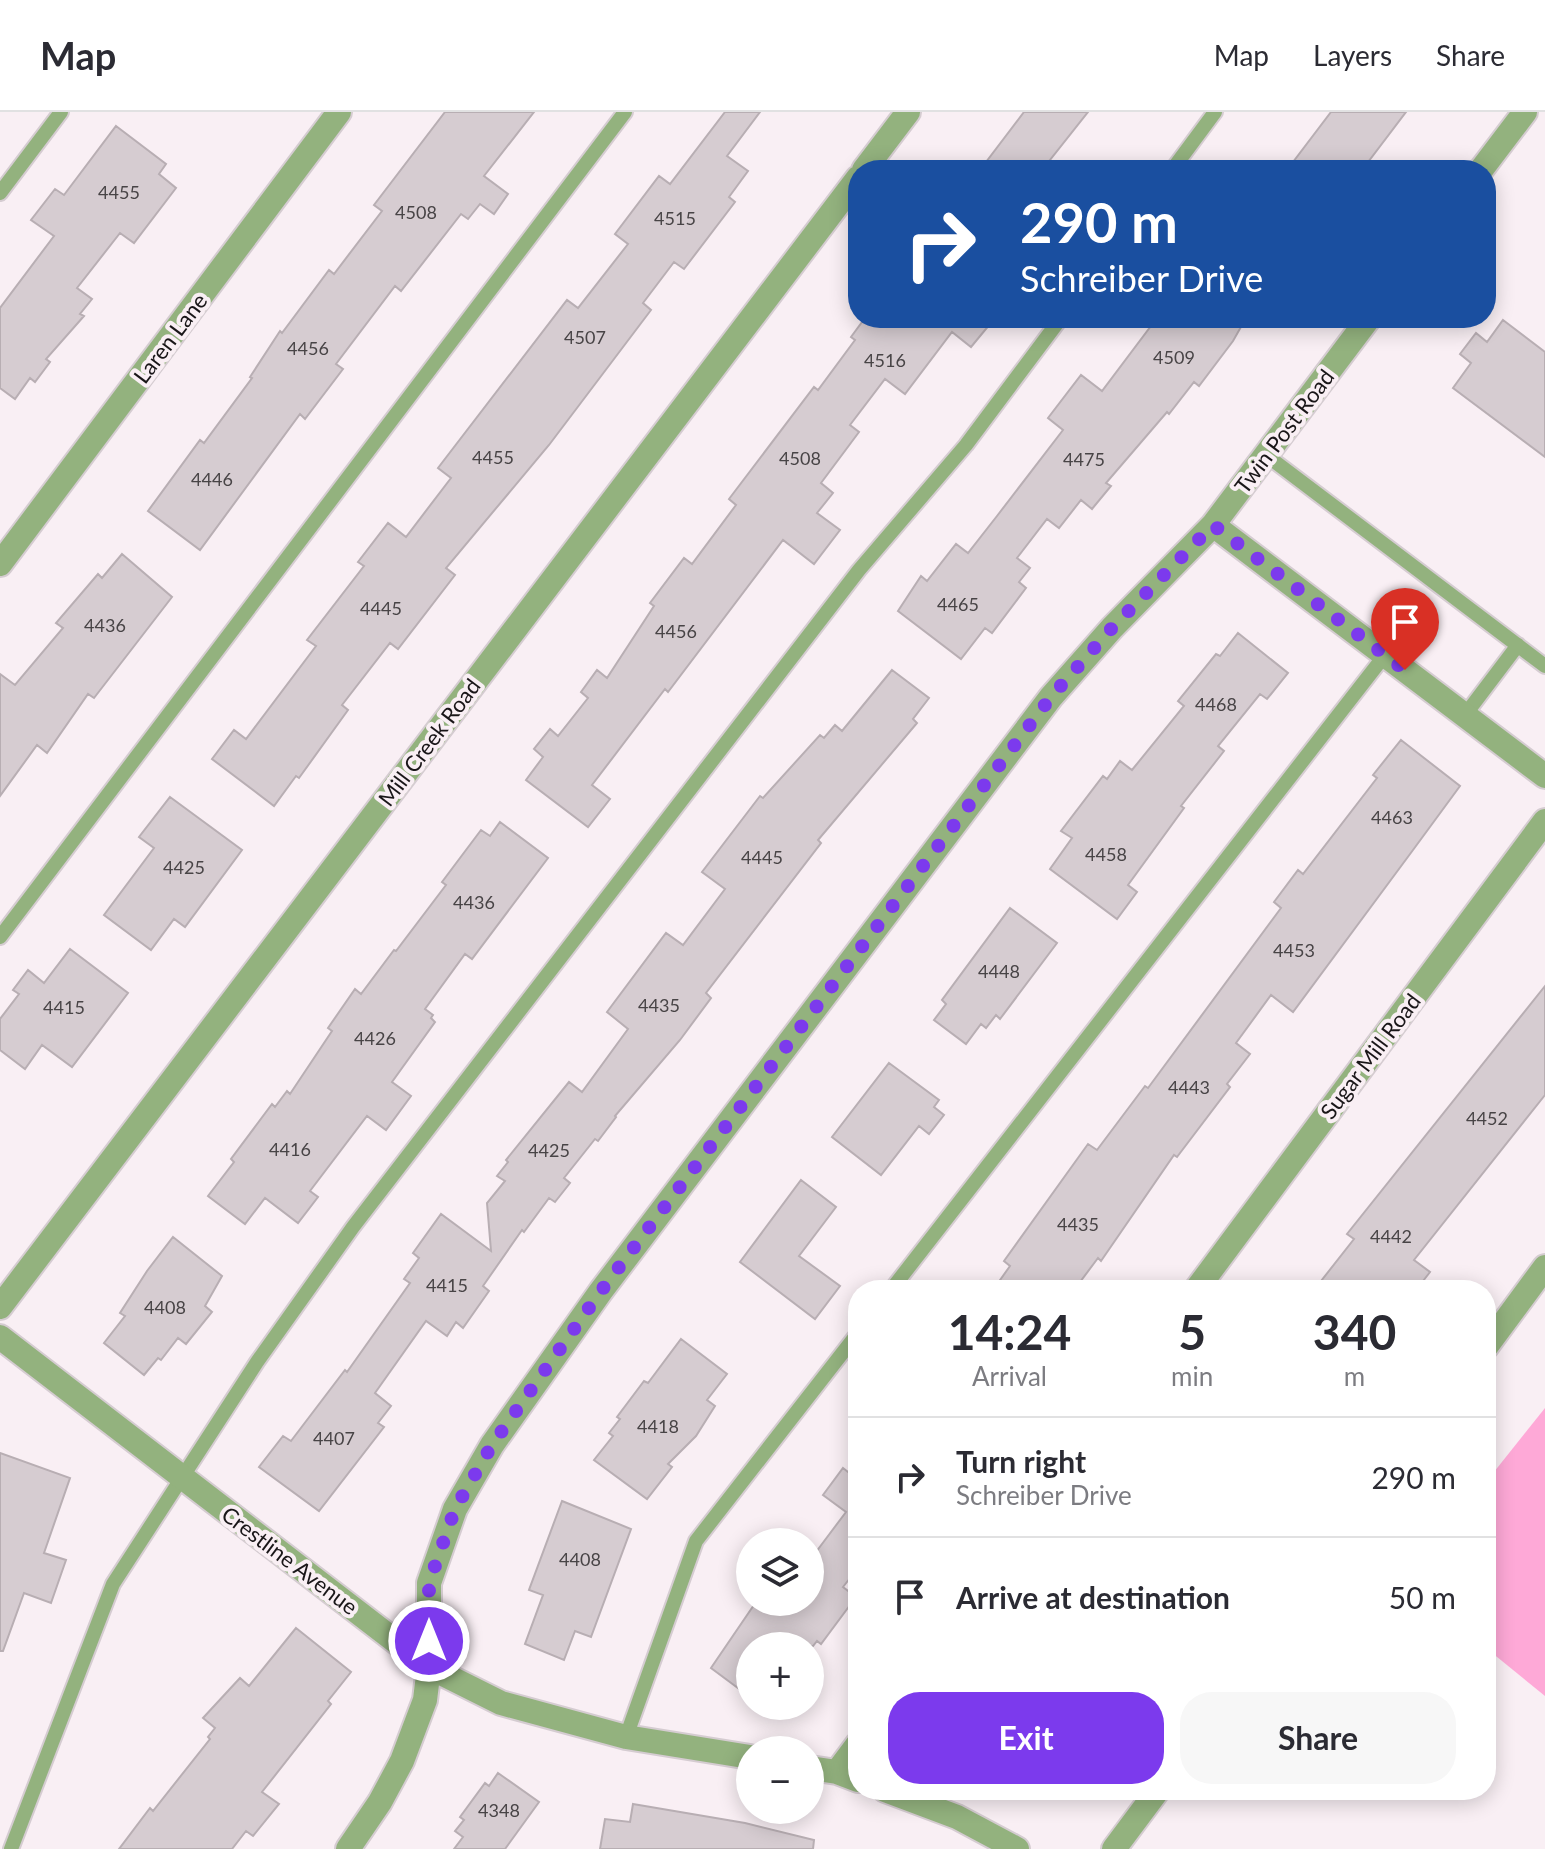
<!DOCTYPE html>
<meta charset="utf-8">
<style>
:root{--surface:#fff;--page:#f7f7f7;--text:#2b2b33;--muted:#7c7c81;--line:#e1e1e2;--accent:#7c3aed}
body{margin:0;font-family:Lato,sans-serif;background:var(--page);color:var(--text);height:100vh;display:flex;flex-direction:column;font-size:30px;white-space:nowrap}
*{box-sizing:border-box;margin:0}
p{font-size:26px;color:var(--muted)}
.icon{flex:none;width:44px;height:44px;fill:none;stroke:currentColor;stroke-width:2;stroke-linecap:round;stroke-linejoin:round}
.map{position:relative;flex:1;overflow:hidden}
.panel{position:absolute;left:848px;top:1168px;width:648px;height:520px;display:flex;flex-direction:column;background:var(--surface);border-radius:32px;box-shadow:0 4px 20px #0003}
.panel>*{flex:none}
.banner{position:absolute;left:848px;top:48px;width:648px;height:168px;border-radius:32px;box-shadow:0 4px 20px #0003;background:#1a4fa0;color:#fff;overflow:hidden}
.buttons{position:absolute;left:736px;top:1416px;display:grid;gap:16px}
.buttons a{display:grid;place-items:center;width:88px;height:88px;border-radius:50%;background:var(--surface);box-shadow:0 4px 20px #0003;font-size:40px}
.pin{position:absolute;display:grid;place-items:center;width:68px;height:68px;color:#fff;margin:-82px -34px;border-radius:50% 50% 50% 0;rotate:-45deg;box-shadow:0 0 8px #0007}
.pin .icon{rotate:45deg}
.me{position:absolute;width:88px;margin:-44px;rotate:0deg;stroke-linejoin:round;filter:drop-shadow(0 0 6px #0008)}
.turn{display:flex;align-items:center;gap:28px;height:168px;padding:0 40px;font-size:36px}
.turn .icon{width:104px;height:104px;stroke-width:2.5}
.turn b{display:block;font-size:56px;line-height:68px}
.eta{display:flex;justify-content:space-evenly;align-items:center;height:136px;text-align:center}
.eta b{font-size:48px;font-weight:700;line-height:56px}
.cta{display:flex;gap:16px;margin-top:auto;padding:16px 40px}
.cta a{flex:1;height:92px;border-radius:32px;background:var(--accent);color:#fff;font-size:32px;font-weight:700;line-height:92px;text-align:center}
.cta a+a{background:var(--page);color:var(--text)}
ul{padding:0;list-style:none}
li{display:flex;align-items:center;gap:24px;height:120px;padding:0 40px;border-top:2px solid var(--line)}
li div{flex:1}
li b{display:block;font-size:30px}
li em{font-style:normal}
header{display:flex;align-items:center;gap:48px;box-sizing:border-box;height:112px;padding:0 40px;background:var(--surface);border-bottom:2px solid var(--line)}
header strong{font-size:38px}
nav{display:flex;gap:44px;margin-inline-start:auto;font-size:28px}
.map>svg:first-child{display:block}
.green{fill:#fea9d7}
.building{fill:#d6ccd1;stroke:#b8aeb3;stroke-width:2}
.lines{fill:none;stroke-linecap:round;stroke-linejoin:round}
.service-casing{stroke:#d5ccd1;stroke-width:18}
.minor-casing{stroke:#d5ccd1;stroke-width:28}
.service{stroke:#93b27e;stroke-width:14}
.minor{stroke:#93b27e;stroke-width:24}
.route{stroke:#7c3aed;stroke-width:14;stroke-dasharray:0 25.2}
.labels{text-anchor:middle;dominant-baseline:central;stroke-width:8;stroke-linejoin:round;paint-order:stroke}
.number-label{font-size:18px;fill:#484446}
.street-label{font-size:22px;fill:#191618;stroke:#f9eff4}
</style>
<header>
<strong>Map</strong>
<nav><a>Map</a><a>Layers</a><a>Share</a></nav>
</header>
<div class="map">
<svg width="1545" height="1737" viewBox="0 0 1545 1737">
<rect width="100%" height="100%" fill="#f9eff4"/>
<!-- green -->
<path class="green" d="M 1545,1296 L 1545,1584 L 1486,1536 L 1486,1370 Z"/>
<!-- building -->
<path class="building" d="M 445,0 L 534,0 L 484,64 L 508,82 L 494,102 L 480,92 L 468,107 L 461,102 L 401,179 L 395,174 L 336,252 L 343,257 L 305,307 L 300,302 L 200,438 L 148,399 L 200,328 L 204,331 L 252,266 L 250,265 L 280,219 L 282,221 L 329,158 L 334,162 L 382,99 L 374,93 Z
M 725,0 L 760,0 L 727,44 L 748,59 L 729,85 L 735,90 L 684,157 L 674,150 L 643,191 L 651,198 L 549,333 L 446,456 L 455,463 L 398,537 L 390,531 L 342,593 L 348,598 L 299,666 L 296,664 L 274,694 L 212,647 L 234,618 L 246,627 L 316,534 L 307,528 L 364,454 L 358,450 L 388,411 L 406,425 L 451,366 L 438,356 L 567,188 L 578,196 L 628,132 L 615,122 L 659,64 L 670,72 Z
M 1024,0 L 1088,0 L 1042,58 L 980,58 Z
M 1331,0 L 1406,0 L 1362,58 L 1287,58 Z
M 116,14 L 166,52 L 159,62 L 176,76 L 134,131 L 120,121 L 77,176 L 92,187 L 80,202 L 84,204 L 46,247 L 50,250 L 35,270 L 30,266 L 15,287 L 0,276 L 0,196 L 54,124 L 31,108 L 55,77 L 64,83 Z
M 865,206 L 995,206 L 971,235 L 952,220 L 905,282 L 885,267 L 850,313 L 859,320 L 821,371 L 833,381 L 817,401 L 840,418 L 814,452 L 783,428 L 668,580 L 665,577 L 592,673 L 610,687 L 588,715 L 526,668 L 543,645 L 534,637 L 550,617 L 558,624 L 588,586 L 581,580 L 597,558 L 607,566 L 654,494 L 650,491 L 684,446 L 692,452 L 736,393 L 729,387 L 814,275 L 818,278 L 855,228 L 851,225 Z
M 1157,206 L 1246,206 L 1233,229 L 1199,274 L 1194,270 L 1169,302 L 1167,300 L 1106,371 L 1111,374 L 1092,397 L 1081,388 L 1059,416 L 1047,407 L 1017,446 L 1030,456 L 1019,470 L 1026,476 L 992,521 L 985,516 L 961,547 L 898,499 L 921,464 L 927,469 L 956,432 L 968,441 L 997,404 L 1063,318 L 1048,306 L 1081,263 L 1102,279 Z
M 1503,208 L 1545,240 L 1545,345 L 1453,276 L 1471,251 L 1460,242 L 1476,221 L 1487,230 Z
M 122,442 L 172,485 L 94,586 L 88,582 L 47,641 L 37,633 L 0,684 L 0,562 L 15,573 L 63,516 L 56,511 L 98,462 L 102,466 Z
M 1238,521 L 1288,561 L 1267,587 L 1260,582 L 1218,634 L 1224,639 L 1181,694 L 1184,696 L 1128,773 L 1137,780 L 1117,807 L 1050,757 L 1072,726 L 1061,719 L 1103,664 L 1107,667 L 1120,649 L 1132,658 L 1184,594 L 1178,589 L 1216,542 L 1220,544 Z
M 892,558 L 929,586 L 913,607 L 917,611 L 818,728 L 821,731 L 706,881 L 711,886 L 680,928 L 615,1004 L 616,1005 L 598,1029 L 595,1027 L 564,1066 L 570,1071 L 555,1090 L 549,1086 L 524,1120 L 522,1118 L 483,1174 L 489,1179 L 463,1216 L 456,1210 L 447,1224 L 426,1209 L 375,1281 L 391,1294 L 378,1311 L 384,1315 L 319,1399 L 259,1355 L 283,1324 L 291,1329 L 345,1258 L 347,1260 L 410,1171 L 404,1167 L 419,1146 L 413,1141 L 441,1102 L 491,1139 L 487,1091 L 505,1069 L 497,1064 L 508,1050 L 506,1048 L 569,970 L 582,980 L 628,917 L 607,900 L 666,821 L 683,833 L 725,777 L 702,760 L 760,684 L 763,686 L 820,623 L 824,626 L 835,613 L 842,619 Z
M 1401,628 L 1460,674 L 1413,738 L 1293,900 L 1271,883 L 1236,931 L 1250,942 L 1227,972 L 1230,975 L 1177,1045 L 1174,1043 L 1101,1149 L 1098,1146 L 1074,1178 L 993,1178 L 1010,1154 L 1004,1149 L 1088,1032 L 1097,1038 L 1145,974 L 1148,976 L 1281,796 L 1274,790 L 1298,758 L 1303,762 L 1377,666 L 1373,663 Z
M 170,685 L 242,738 L 185,815 L 174,807 L 151,838 L 104,803 L 154,736 L 139,725 Z
M 500,710 L 548,746 L 472,847 L 465,842 L 425,897 L 433,903 L 431,906 L 435,910 L 392,970 L 411,984 L 386,1018 L 367,1004 L 310,1079 L 318,1085 L 298,1111 L 265,1086 L 245,1112 L 208,1084 L 234,1050 L 231,1047 L 272,992 L 275,995 L 287,979 L 290,982 L 332,919 L 328,916 L 355,877 L 361,882 L 394,838 L 396,839 L 446,773 L 442,770 L 481,718 L 490,724 Z
M 1010,796 L 1057,831 L 1000,907 L 996,903 L 986,916 L 981,912 L 966,932 L 934,908 L 946,892 L 942,888 Z
M 70,837 L 128,881 L 72,955 L 42,933 L 25,957 L 0,938 L 0,907 L 19,882 L 13,878 L 28,858 L 44,871 Z
M 1545,874 L 1545,983 L 1414,1148 L 1430,1160 L 1416,1178 L 1314,1178 L 1354,1127 L 1347,1122 Z
M 889,951 L 939,988 L 934,995 L 944,1003 L 929,1022 L 919,1014 L 881,1063 L 832,1025 Z
M 801,1068 L 836,1095 L 799,1144 L 840,1174 L 815,1207 L 740,1150 Z
M 173,1125 L 222,1164 L 205,1194 L 212,1200 L 186,1232 L 178,1226 L 161,1248 L 158,1246 L 144,1263 L 104,1231 L 125,1204 L 120,1201 L 147,1159 Z
M 681,1227 L 727,1262 L 707,1288 L 715,1294 L 696,1324 L 668,1352 L 672,1355 L 647,1387 L 594,1348 L 613,1324 L 609,1321 L 620,1307 L 617,1305 L 644,1269 L 648,1271 Z
M 0,1341 L 70,1366 L 44,1441 L 66,1448 L 51,1491 L 24,1481 L 3,1539 L 0,1539 Z
M 843,1356 L 858,1368 L 858,1456 L 843,1475 L 856,1485 L 821,1532 L 817,1529 L 813,1534 L 750,1534 L 750,1585 L 711,1556 L 756,1490 L 810,1490 L 810,1448 L 846,1400 L 823,1383 Z
M 562,1389 L 631,1417 L 591,1525 L 575,1519 L 564,1548 L 525,1532 L 543,1483 L 529,1478 Z
M 296,1516 L 351,1560 L 328,1589 L 331,1592 L 262,1680 L 279,1692 L 253,1724 L 246,1719 L 232,1737 L 119,1737 L 150,1696 L 153,1699 L 210,1627 L 208,1625 L 215,1616 L 203,1606 L 240,1566 L 249,1574 Z
M 498,1661 L 539,1690 L 505,1737 L 454,1737 L 463,1725 L 455,1719 L 464,1708 L 460,1705 L 485,1671 L 489,1674 Z
M 633,1692 L 745,1711 L 814,1728 L 813,1737 L 600,1737 L 605,1707 L 630,1710 Z"/>
<g class="lines">
<!-- service casing -->
<g class="service-casing">
<path id="service" d="M 1172,58 L 1215,0
M 0,81 L 61,0
M 1266,343 L 1545,554
M 1465,603 L 1518,533
M 0,825 L 625,0
M 891,1178 L 1385,543
M 626,1625 L 696,1429 L 858,1221
M 11,1737 L 113,1472 L 257,1250 L 353,1115 L 859,458 L 966,333 L 1061,206"/>
</g>
<!-- minor casing -->
<g class="minor-casing">
<path id="minor" d="M 864,58 L 908,0
M 1481,58 L 1525,0
M 1213,413 L 1545,664
M 0,452 L 339,0
M 1196,1178 L 1545,709
M 0,1195 L 858,66
M 0,1225 L 429,1555 L 501,1591 L 626,1625 L 750,1645
M 1486,1235 L 1545,1155
M 810,1656 L 837,1660 L 858,1668
M 837,1660 L 858,1632
M 885,1678 L 957,1705 L 1017,1737
M 348,1737 L 380,1690 L 402,1649 L 425,1588 L 429,1555 L 429,1471 L 455,1397 L 492,1333 L 601,1179 L 1051,585 L 1112,516 L 1213,413 L 1369,206
M 1114,1737 L 1158,1678"/>
</g>
<!-- service -->
<use href="#service" class="service"/>
<!-- minor -->
<use href="#minor" class="minor"/>
</g>
<g class="lines">
<!-- route -->
<path class="route" d="M 429,1529 L 429,1471 L 455,1397 L 492,1333 L 601,1179 L 1051,585 L 1112,516 L 1213,413 L 1405,558"/>
</g>
<g class="labels">
<!-- number labels -->
<g class="number-label">
<text x="119" y="80">4455</text>
<text x="416" y="100">4508</text>
<text x="675" y="106">4515</text>
<text x="585" y="225">4507</text>
<text x="308" y="236">4456</text>
<text x="1174" y="245">4509</text>
<text x="885" y="248">4516</text>
<text x="493" y="345">4455</text>
<text x="800" y="346">4508</text>
<text x="1084" y="347">4475</text>
<text x="212" y="367">4446</text>
<text x="958" y="492">4465</text>
<text x="381" y="496">4445</text>
<text x="105" y="513">4436</text>
<text x="676" y="519">4456</text>
<text x="1216" y="592">4468</text>
<text x="1392" y="705">4463</text>
<text x="1106" y="742">4458</text>
<text x="762" y="745">4445</text>
<text x="184" y="755">4425</text>
<text x="474" y="790">4436</text>
<text x="1294" y="838">4453</text>
<text x="999" y="859">4448</text>
<text x="659" y="893">4435</text>
<text x="64" y="895">4415</text>
<text x="375" y="926">4426</text>
<text x="1189" y="975">4443</text>
<text x="1487" y="1006">4452</text>
<text x="290" y="1037">4416</text>
<text x="549" y="1038">4425</text>
<text x="1078" y="1112">4435</text>
<text x="1391" y="1124">4442</text>
<text x="447" y="1173">4415</text>
<text x="165" y="1195">4408</text>
<text x="658" y="1314">4418</text>
<text x="334" y="1326">4407</text>
<text x="580" y="1447">4408</text>
<text x="499" y="1698">4348</text>
</g>
<!-- street labels -->
<g class="street-label">
<text transform="translate(170 226) rotate(-53)">Laren Lane</text>
<text transform="translate(1284 319) rotate(-53)">Twin Post Road</text>
<text transform="translate(429 630) rotate(-53)">Mill Creek Road</text>
<text transform="translate(1370 944) rotate(-53)">Sugar Mill Road</text>
<text transform="translate(290 1448) rotate(37)">Crestline Avenue</text>
</g>
</g>
</svg>
<div class="buttons">
<a><svg class="icon" aria-label="layers" viewBox="0 0 24 24"><path d="M12 4l9 5-9 5-9-5zM3 14l9 5 9-5"/></svg></a>
<a>+</a>
<a>−</a>
</div>
<div class="pin" style="left:1405px;top:558px;background:#d93025"><svg class="icon" aria-label="arrive" viewBox="0 0 24 24"><path d="M6 21V4h12l-3 4 3 4H6"/></svg></div>
<svg class="me" style="left:429px;top:1529px" viewBox="-20 -20 40 40"><circle r="17" fill="#7c3aed" stroke="#fff" stroke-width="3"/><path d="M0-11L8 9 0 5-8 9z" fill="#fff"/></svg>
<div class="banner">
<div class="turn"><svg class="icon" aria-label="right" viewBox="0 0 24 24"><path d="M7 20v-9h11M14 6l5 5-5 5"/></svg><div><b>290 m</b>Schreiber Drive</div></div>
</div>
<section class="panel">
<div class="eta">
<div><b>14:24</b><p>Arrival</p></div>
<div><b>5</b><p>min</p></div>
<div><b>340</b><p>m</p></div>
</div>
<ul>
<li><svg class="icon" aria-label="right" viewBox="0 0 24 24"><path d="M7 20v-9h11M14 6l5 5-5 5"/></svg><div><b>Turn right</b><p>Schreiber Drive</p></div><em>290 m</em></li>
<li><svg class="icon" aria-label="arrive" viewBox="0 0 24 24"><path d="M6 21V4h12l-3 4 3 4H6"/></svg><div><b>Arrive at destination</b></div><em>50 m</em></li>
</ul>
<div class="cta"><a>Exit</a><a>Share</a></div>
</section>
</div>
